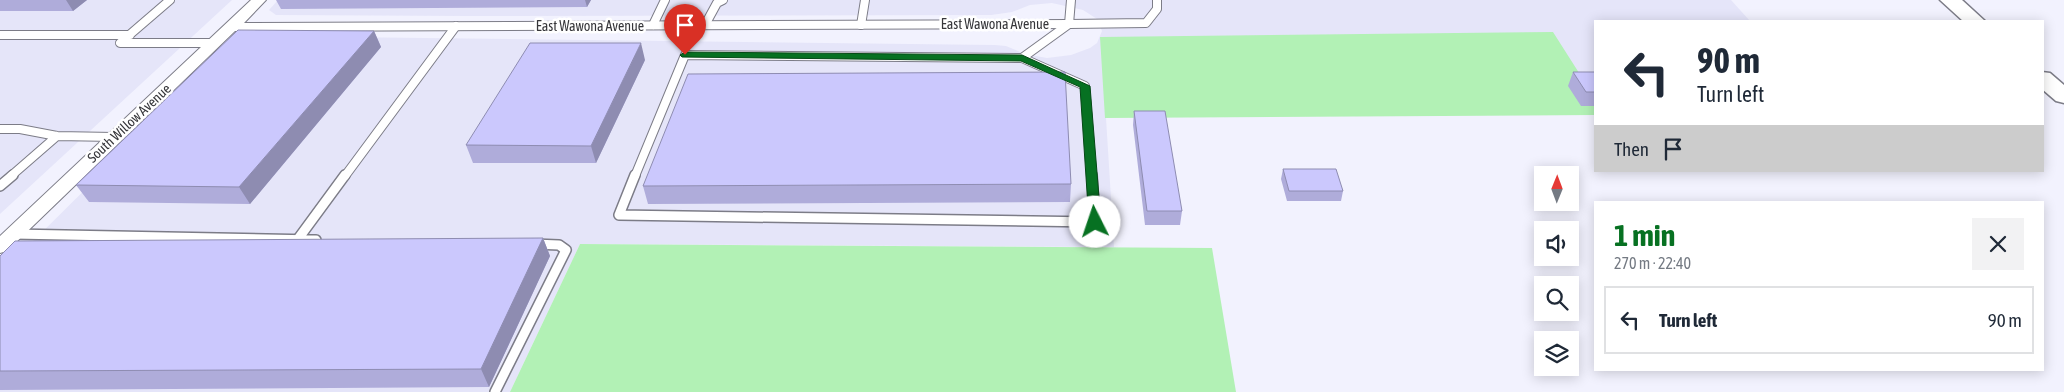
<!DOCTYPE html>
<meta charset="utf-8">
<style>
:root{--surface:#fff;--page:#f2f2f3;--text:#1f2937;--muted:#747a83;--line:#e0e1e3;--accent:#077122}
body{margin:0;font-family:"Asap Condensed",sans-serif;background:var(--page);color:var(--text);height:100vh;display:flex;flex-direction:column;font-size:19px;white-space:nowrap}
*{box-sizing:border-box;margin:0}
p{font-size:16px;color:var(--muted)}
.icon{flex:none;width:28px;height:28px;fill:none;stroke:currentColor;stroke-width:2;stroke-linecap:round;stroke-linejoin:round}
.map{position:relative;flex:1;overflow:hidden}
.sheet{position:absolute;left:1594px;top:201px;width:450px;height:170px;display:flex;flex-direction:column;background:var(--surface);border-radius:0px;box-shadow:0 2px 12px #0003}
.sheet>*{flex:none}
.hud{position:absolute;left:1594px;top:20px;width:450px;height:152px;border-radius:0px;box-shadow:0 2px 12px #0003;background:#fff;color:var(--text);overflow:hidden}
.needle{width:32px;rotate:1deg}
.controls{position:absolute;left:1534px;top:166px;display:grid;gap:10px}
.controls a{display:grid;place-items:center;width:45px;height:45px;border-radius:0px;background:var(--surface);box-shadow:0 2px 12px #0003;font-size:25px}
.pin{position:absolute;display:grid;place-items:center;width:42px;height:42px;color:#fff;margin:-51px -21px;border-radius:50% 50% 50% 0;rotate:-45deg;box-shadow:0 0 5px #0007}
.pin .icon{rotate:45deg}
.me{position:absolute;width:55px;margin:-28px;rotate:356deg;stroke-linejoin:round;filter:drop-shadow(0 0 4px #0008)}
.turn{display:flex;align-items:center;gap:18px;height:105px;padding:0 20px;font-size:22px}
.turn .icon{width:65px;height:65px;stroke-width:2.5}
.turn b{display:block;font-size:35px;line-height:42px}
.then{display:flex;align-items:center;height:48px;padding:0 20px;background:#0003;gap:10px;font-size:19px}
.round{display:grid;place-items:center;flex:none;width:52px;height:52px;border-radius:0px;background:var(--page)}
.overview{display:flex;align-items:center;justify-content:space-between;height:85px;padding:0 20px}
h1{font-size:30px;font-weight:700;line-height:38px;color:var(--accent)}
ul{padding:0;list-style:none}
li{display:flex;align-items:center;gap:15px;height:68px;margin:0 10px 8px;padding:0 10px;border:2px solid var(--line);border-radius:0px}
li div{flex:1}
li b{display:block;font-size:19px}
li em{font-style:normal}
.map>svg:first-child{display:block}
.built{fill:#e5e5f9}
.green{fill:#b2f1b5}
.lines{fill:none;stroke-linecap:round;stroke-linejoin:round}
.lane-far1-casing{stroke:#7c7c87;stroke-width:10}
.lane-casing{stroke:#7c7c87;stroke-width:12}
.street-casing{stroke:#7c7c87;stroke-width:2}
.secondary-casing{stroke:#7c7c87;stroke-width:3}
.lane-far1{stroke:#fff;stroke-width:8}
.lane{stroke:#fff;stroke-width:9}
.street{fill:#fff;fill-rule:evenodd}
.secondary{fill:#fff;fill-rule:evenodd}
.wall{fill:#afacda}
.shaded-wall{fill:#8e8cb1}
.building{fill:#cbc8fd;stroke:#8e8cb1}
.route{fill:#077122;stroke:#054916}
.labels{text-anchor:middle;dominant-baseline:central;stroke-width:5;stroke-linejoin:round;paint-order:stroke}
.street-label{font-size:14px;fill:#36363a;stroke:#fff}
</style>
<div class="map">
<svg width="2064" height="392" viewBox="0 0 2064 392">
<rect width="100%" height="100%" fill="#f2f2fe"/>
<!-- built -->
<path class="built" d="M 0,0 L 232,0 L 0,214 Z
M 278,0 L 1731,0 L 1750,21 L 1595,21 L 1595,98 L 1101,37 L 1114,247 L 580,244 L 510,392 L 0,392 L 0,274 L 150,125 L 255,36 L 995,45 L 1006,46 L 1025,54 L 1047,58 L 1071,55 L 1090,48 L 1097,43 L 1102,31 L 1097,19 L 1083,10 L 1052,3 L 1030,5 L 1012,12 L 991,15 L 467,16 L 276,15 L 269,10 Z"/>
<!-- green -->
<path class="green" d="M 1553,32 L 1595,98 L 1595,115 L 1105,118 L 1100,37 Z
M 580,244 L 1212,248 L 1236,392 L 510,392 Z"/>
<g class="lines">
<!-- lane-far1 casing -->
<g class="lane-far1-casing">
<path id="lane-far1" d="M 170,0 L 120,43 L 214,43
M 1069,24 L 1071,0
M 653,25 L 665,0
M 705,25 L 717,3 L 723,0
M 861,25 L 865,0
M 0,35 L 130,35
M 1022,58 L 1085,86 L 1092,176
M 1022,58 L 1069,24 L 1146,23 L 1157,9 L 1157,0
M 0,129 L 20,129 L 57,136 L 114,137
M 11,176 L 57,136
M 345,176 L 456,26
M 635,176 L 685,55 L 1022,58"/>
</g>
<!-- lane casing -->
<g class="lane-casing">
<path id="lane" d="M 635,175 L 619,215 L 1095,222 L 1092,175
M 0,186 L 13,175
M 14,234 L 316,240
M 298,239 L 345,175
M 495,392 L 566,250 L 559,245 L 534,244"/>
</g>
<!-- street casing -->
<g class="street-casing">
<path id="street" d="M 251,0 L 266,0 L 244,23 L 1069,20 L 1074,21 L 1076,24 L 1074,27 L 1069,28 L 235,31 L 7,251 L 0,253 L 0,236 Z"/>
</g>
<!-- secondary casing -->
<g class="secondary-casing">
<path id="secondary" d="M 1940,0 L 1962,0 L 1985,21 L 1963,21 Z
M 2042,72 L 2050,73 L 2064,85 L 2064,103 L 2056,101 L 2042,89 Z"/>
</g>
<!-- lane-far1 -->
<use href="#lane-far1" class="lane-far1"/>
<!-- lane -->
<use href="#lane" class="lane"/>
<!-- street -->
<use href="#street" class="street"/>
<!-- secondary -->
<use href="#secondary" class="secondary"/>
</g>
<!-- wall -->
<path class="wall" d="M 0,0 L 87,0 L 73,11 L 0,11 Z
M 276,0 L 591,0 L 587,7 L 281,9 Z
M 374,31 L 381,47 L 250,204 L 89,202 L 76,185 Z
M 645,60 L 596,163 L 473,163 L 466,145 Z
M 1573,72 L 1595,72 L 1595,106 L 1581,106 L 1568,86 Z
M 1134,111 L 1182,211 L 1180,225 L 1145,225 L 1133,125 Z
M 1283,169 L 1343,191 L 1341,201 L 1287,201 L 1281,179 Z
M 1071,184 L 1070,202 L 648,204 L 643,186 Z
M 543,238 L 550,256 L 489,387 L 0,390 L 0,256 Z"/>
<!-- shaded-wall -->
<path class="shaded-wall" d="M 66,0 L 87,0 L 73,11 Z
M 585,0 L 591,0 L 587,7 Z
M 374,31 L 381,47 L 250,204 L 239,187 Z
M 641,43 L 645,60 L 596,163 L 591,146 Z
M 543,238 L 550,256 L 489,387 L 481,369 Z"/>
<!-- building -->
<path class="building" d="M 238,30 L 374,31 L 239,187 L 76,185 Z
M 530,43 L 641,43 L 591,146 L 466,145 Z
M 1065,72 L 1071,184 L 643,186 L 688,74 Z
M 1573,72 L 1595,72 L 1595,92 L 1586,92 Z
M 1134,111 L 1165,111 L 1182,211 L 1147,211 Z
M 1283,169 L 1336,169 L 1343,191 L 1289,191 Z
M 543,238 L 481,369 L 0,371 L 0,256 L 15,241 Z"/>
<!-- route -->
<path class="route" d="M 685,52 L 1022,55 L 1090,86 L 1101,222 L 1095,226 L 1089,222 L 1080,87 L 1021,61 L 682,57 L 680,55 Z"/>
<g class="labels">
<!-- street labels -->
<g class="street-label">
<text x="995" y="24">East Wawona Avenue</text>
<text x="590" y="26">East Wawona Avenue</text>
<text transform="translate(129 123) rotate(-43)">South Willow Avenue</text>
</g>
</g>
</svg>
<div class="controls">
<a><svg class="needle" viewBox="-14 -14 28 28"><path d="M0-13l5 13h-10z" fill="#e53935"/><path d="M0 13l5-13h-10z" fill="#747a83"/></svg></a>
<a><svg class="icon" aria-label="sound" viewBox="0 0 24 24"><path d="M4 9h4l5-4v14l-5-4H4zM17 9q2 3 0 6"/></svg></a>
<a><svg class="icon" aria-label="search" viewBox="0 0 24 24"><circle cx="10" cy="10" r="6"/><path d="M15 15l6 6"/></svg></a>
<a><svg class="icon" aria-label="layers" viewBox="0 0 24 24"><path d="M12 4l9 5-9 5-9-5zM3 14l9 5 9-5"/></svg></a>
</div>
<div class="pin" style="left:685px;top:55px;background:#d93025"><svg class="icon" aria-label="arrive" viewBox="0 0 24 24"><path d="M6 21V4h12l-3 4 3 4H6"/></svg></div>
<svg class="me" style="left:1095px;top:222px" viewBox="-20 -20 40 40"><circle r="19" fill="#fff"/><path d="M0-13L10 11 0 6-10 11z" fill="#077122"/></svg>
<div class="hud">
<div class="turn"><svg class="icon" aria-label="left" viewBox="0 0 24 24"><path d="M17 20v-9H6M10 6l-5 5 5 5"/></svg><div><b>90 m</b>Turn left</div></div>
<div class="then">Then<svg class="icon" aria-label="arrive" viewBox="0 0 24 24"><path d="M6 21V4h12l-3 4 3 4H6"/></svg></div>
</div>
<section class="sheet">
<div class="overview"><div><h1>1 min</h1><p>270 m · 22:40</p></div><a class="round"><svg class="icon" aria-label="close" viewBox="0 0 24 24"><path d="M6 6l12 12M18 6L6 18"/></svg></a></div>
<ul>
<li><svg class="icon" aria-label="left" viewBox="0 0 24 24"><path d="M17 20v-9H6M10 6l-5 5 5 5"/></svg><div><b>Turn left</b></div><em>90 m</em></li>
</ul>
</section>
</div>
